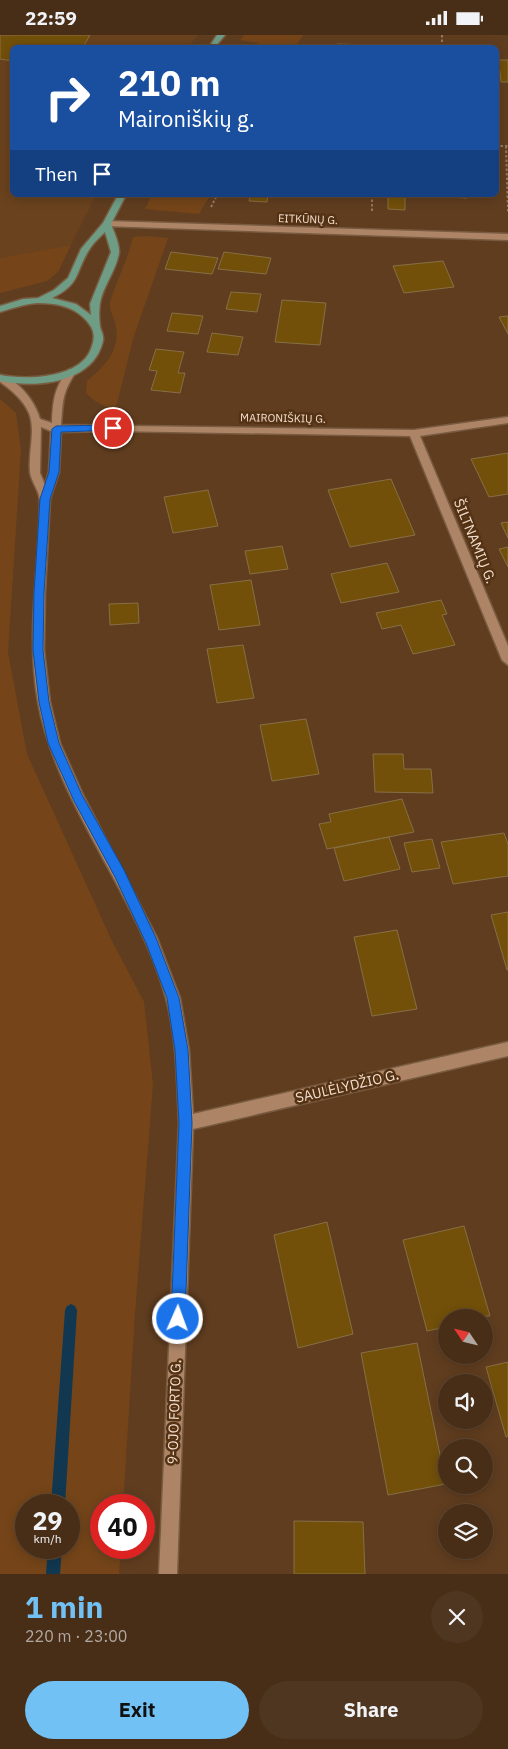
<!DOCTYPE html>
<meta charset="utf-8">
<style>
:root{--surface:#482e17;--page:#4f3620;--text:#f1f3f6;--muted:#b1a8a1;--line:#604a36;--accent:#72c1f5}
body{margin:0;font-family:"IBM Plex Sans",sans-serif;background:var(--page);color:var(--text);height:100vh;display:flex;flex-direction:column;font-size:19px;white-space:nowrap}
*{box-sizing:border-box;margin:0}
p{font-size:16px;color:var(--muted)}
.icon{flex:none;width:28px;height:28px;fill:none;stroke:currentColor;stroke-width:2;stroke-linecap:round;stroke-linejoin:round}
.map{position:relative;height:1539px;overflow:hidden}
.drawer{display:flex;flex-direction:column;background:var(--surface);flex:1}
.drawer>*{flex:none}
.guide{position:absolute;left:10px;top:10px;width:489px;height:152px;border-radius:8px;box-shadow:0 2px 12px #0003,0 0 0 1px var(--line);background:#1a4fa0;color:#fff;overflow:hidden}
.needle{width:32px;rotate:305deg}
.controls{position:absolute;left:438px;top:1274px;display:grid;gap:10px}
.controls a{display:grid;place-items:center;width:55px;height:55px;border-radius:50%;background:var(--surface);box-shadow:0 2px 12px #0003,0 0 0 1px var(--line);font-size:25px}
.speed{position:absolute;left:15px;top:1459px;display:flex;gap:10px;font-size:25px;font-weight:700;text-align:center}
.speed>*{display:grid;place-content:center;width:65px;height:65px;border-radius:50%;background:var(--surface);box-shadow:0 2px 12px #0003,0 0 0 1px var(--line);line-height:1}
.speed small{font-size:12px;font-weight:400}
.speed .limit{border:8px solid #d22;background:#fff;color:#111}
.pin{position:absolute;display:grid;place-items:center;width:42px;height:42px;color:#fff;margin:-21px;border:2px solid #fff;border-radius:50%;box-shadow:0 1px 5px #0007}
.me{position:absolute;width:55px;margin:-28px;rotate:2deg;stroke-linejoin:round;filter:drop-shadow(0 0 4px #0008)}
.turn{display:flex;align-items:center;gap:18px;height:105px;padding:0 25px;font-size:22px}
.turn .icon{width:65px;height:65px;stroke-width:2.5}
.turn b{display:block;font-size:35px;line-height:42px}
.then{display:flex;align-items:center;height:48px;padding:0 25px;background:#0003;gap:10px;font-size:19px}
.round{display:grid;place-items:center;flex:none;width:52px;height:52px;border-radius:26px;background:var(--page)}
.head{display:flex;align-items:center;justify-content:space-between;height:85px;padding:0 25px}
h1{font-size:30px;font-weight:800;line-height:38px;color:var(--accent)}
.button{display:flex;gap:10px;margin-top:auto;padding:10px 25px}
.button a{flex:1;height:58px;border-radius:30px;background:var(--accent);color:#111;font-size:20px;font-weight:800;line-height:58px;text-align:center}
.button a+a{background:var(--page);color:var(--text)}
.status{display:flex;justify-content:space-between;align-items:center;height:35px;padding:0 25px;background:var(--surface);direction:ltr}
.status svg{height:14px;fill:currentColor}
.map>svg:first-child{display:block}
.built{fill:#6a421e}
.green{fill:#754519;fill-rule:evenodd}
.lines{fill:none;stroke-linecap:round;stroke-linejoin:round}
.stream{fill:#113850;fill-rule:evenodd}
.building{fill:#72500a;stroke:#876f45}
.minor-casing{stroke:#785b40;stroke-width:3}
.major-casing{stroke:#785b40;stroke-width:3}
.path{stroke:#977860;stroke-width:2;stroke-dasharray:2.5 2;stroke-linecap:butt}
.minor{fill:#ad8566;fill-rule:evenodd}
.major{fill:#6e9c85;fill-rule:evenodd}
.route{fill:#1a73e8;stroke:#114b97}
.labels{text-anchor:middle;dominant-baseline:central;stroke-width:5;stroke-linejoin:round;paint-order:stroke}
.far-street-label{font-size:11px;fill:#f5dfcf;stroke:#543214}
.street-label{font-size:14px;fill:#f5dfcf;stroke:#543214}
</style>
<div class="status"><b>22:59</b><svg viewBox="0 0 49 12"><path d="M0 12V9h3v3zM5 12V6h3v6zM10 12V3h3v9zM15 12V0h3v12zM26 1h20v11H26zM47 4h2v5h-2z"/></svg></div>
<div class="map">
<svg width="508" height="1539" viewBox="0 0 508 1539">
<rect width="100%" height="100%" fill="#603d1f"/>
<!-- built -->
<path class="built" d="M 0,0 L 198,0 L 188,12 L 12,12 L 12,160 L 96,160 L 71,210 L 0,223 Z"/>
<!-- green -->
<path class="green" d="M 244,0 L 303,0 L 295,12 L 256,12 L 259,8 L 240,5 Z
M 152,160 L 210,160 L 199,179 L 145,174 Z
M 146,201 L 168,203 L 133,304 L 115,376 L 95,366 L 86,358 L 87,346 C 106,330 122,314 115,287 C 113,281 109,274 110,268 C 116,246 128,225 133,202 Z
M 71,210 L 58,237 L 47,246 L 0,258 L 0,223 Z
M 0,364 L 16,378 L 21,416 L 8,617 L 27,719 L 111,904 L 144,967 L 153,1049 L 135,1278 L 123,1470 L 101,1470 L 101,1512 L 121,1513 L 119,1539 L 0,1539 ZM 26,1470 L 69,1470 L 69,1512 L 26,1512 Z"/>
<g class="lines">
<!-- stream -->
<path class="stream" d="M 71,1269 L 75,1271 L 77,1275 L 65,1470 L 51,1470 L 65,1275 L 67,1271 Z
M 48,1512 L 62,1512 L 60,1539 L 46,1539 Z"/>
</g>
<!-- building -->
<path class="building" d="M 0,0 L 90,0 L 83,12 L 12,12 L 12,26 L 0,24 Z
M 337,9 L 373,10 L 373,12 L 337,12 Z
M 496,25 L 508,25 L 508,47 L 501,47 L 500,36 L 496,36 Z
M 250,160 L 268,160 L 267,167 L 249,166 Z
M 388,160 L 405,160 L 405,175 L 388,174 Z
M 410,160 L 467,160 L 467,163 Z
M 171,217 L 218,223 L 212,239 L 165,234 Z
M 224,217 L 271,223 L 266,239 L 218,234 Z
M 443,226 L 454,252 L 404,258 L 393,231 Z
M 231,257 L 261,259 L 257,277 L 226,274 Z
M 282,265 L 326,268 L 320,310 L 275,307 Z
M 172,278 L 203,281 L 198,299 L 167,296 Z
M 508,281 L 508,299 L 499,282 Z
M 212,298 L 243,302 L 238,320 L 207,317 Z
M 156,314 L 184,317 L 178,338 L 185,338 L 180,358 L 151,355 L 157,336 L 149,335 Z
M 508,418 L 508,459 L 489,462 L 471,424 Z
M 391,444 L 415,500 L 350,512 L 328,455 Z
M 208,455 L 218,491 L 173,498 L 164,462 Z
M 508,487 L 508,503 L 501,488 Z
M 282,511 L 288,534 L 250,539 L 245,516 Z
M 508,512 L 508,532 L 499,514 Z
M 387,528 L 399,557 L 341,568 L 331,539 Z
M 251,545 L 260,590 L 219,595 L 210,550 Z
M 441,565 L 447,579 L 442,580 L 455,610 L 413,619 L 401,590 L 382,594 L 376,578 Z
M 138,568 L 139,588 L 110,590 L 109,569 Z
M 243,610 L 254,663 L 217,668 L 207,614 Z
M 306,684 L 319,739 L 272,746 L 260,690 Z
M 373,719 L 403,719 L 404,734 L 431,734 L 433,758 L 375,757 Z
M 402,764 L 414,797 L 327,814 L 319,789 L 331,787 L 329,779 Z
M 504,798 L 508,809 L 508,841 L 453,849 L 441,807 Z
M 389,802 L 400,834 L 344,846 L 334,813 Z
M 432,804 L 440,833 L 412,837 L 404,808 Z
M 508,877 L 508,935 L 507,935 L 491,880 Z
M 397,895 L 417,974 L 372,981 L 354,902 Z
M 327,1187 L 353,1299 L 298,1313 L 274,1200 Z
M 464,1191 L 490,1281 L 446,1282 L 446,1292 L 427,1296 L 403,1205 Z
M 417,1308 L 446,1449 L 388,1460 L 361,1318 Z
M 508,1327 L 508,1401 L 506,1402 L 486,1332 Z
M 294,1486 L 363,1487 L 365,1539 L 294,1539 Z"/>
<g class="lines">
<!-- minor casing -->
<g class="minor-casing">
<path id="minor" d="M 107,186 L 508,199 L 508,205 L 104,191 L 103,189 Z
M 71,334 L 76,337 C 62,358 63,366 61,390 L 414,395 L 508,382 L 508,388 L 420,401 L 508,611 L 508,630 L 502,625 L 410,401 L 113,396 L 61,397 L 59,437 L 50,464 L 45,558 L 44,615 L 50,667 L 60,708 L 83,760 L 157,903 L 180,963 L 189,1015 L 193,1079 L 508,1007 L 508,1021 L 193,1094 L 177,1539 L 159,1539 L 179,1088 C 177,1047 177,1003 166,963 C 138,860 57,771 38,667 C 26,600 39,534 40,467 C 40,456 31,447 30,437 C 28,418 36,396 29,378 C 23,365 12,355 0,347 L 1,340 C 19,346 35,366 40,384 L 52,388 C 53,365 54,354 68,335 ZM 41,392 L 51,396 L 49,437 L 45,450 L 40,438 Z"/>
</g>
<!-- major casing -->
<g class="major-casing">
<path id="major" d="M 217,0 L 225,0 L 215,12 L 209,12 Z
M 118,160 L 126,160 L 111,189 C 114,197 120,210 119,218 C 116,236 103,251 100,268 C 99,274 99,285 100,291 C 101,297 104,299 103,306 C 93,349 36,353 0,346 L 0,340 C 27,345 83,344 92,311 C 96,299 93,292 84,283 C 72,271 55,268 38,268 C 24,269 13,273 0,277 L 0,271 L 23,264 L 38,263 L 54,255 L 68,243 L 81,214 L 103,188 ZM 105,197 L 111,217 L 90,269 L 91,280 L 76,269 L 52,263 C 81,249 75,237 89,215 C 93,208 100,202 105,197 Z"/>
</g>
<!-- path -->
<path class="path" d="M 442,0 L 442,12
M 496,111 L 508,111
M 506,111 L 508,177
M 372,160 L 372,177
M 211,172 L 217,160"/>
<!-- minor -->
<use href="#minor" class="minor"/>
<!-- major -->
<use href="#major" class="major"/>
</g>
<!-- route -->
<path class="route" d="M 113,390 L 117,393 L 116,395 L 61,397 L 59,437 L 50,464 L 44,558 L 43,615 L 49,667 L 59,708 L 82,760 L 124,835 L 156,903 L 179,963 L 188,1015 L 192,1088 L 185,1284 L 183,1289 L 178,1291 L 173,1289 L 171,1284 L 179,1088 L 175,1015 L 167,963 L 146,908 L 115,842 L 74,766 L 48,708 L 39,667 L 33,615 L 34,558 L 40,464 L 49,437 L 52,394 L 56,391 Z"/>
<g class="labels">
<!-- far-street labels -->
<g class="far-street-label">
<text transform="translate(308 184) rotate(2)">EITKŪNŲ G.</text>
<text transform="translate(283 383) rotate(1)">MAIRONIŠKIŲ G.</text>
</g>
<!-- street labels -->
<g class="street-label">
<text transform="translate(475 506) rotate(68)">ŠILTNAMIŲ G.</text>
<text transform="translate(347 1051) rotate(-13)">SAULĖLYDŽIO G.</text>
<text transform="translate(174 1377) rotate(-88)">9-OJO FORTO G.</text>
</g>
</g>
</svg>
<div class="controls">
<a><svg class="needle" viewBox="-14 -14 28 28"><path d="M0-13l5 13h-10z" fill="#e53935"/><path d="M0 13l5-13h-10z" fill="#b1a8a1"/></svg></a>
<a><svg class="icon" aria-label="sound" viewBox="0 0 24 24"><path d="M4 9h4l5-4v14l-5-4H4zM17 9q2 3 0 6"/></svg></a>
<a><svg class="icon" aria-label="search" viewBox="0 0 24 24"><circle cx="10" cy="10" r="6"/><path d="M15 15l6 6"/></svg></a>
<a><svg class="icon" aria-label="layers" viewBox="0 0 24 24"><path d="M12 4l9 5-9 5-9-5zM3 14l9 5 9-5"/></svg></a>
</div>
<div class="speed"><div>29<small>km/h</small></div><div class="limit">40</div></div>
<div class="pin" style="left:113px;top:393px;background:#d93025"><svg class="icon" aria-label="arrive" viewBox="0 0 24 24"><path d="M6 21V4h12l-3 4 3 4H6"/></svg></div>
<svg class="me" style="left:178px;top:1284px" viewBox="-20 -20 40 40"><circle r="17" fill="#1a73e8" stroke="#fff" stroke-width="3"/><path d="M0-11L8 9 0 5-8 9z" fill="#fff"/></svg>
<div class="guide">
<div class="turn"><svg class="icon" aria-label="right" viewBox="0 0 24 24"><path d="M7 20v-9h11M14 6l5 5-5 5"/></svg><div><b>210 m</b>Maironiškių g.</div></div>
<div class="then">Then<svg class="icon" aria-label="arrive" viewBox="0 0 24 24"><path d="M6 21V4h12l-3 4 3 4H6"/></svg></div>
</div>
</div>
<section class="drawer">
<div class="head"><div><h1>1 min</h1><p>220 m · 23:00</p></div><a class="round"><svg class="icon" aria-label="close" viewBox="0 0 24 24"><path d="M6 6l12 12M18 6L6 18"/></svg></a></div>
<div class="button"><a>Exit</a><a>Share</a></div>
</section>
